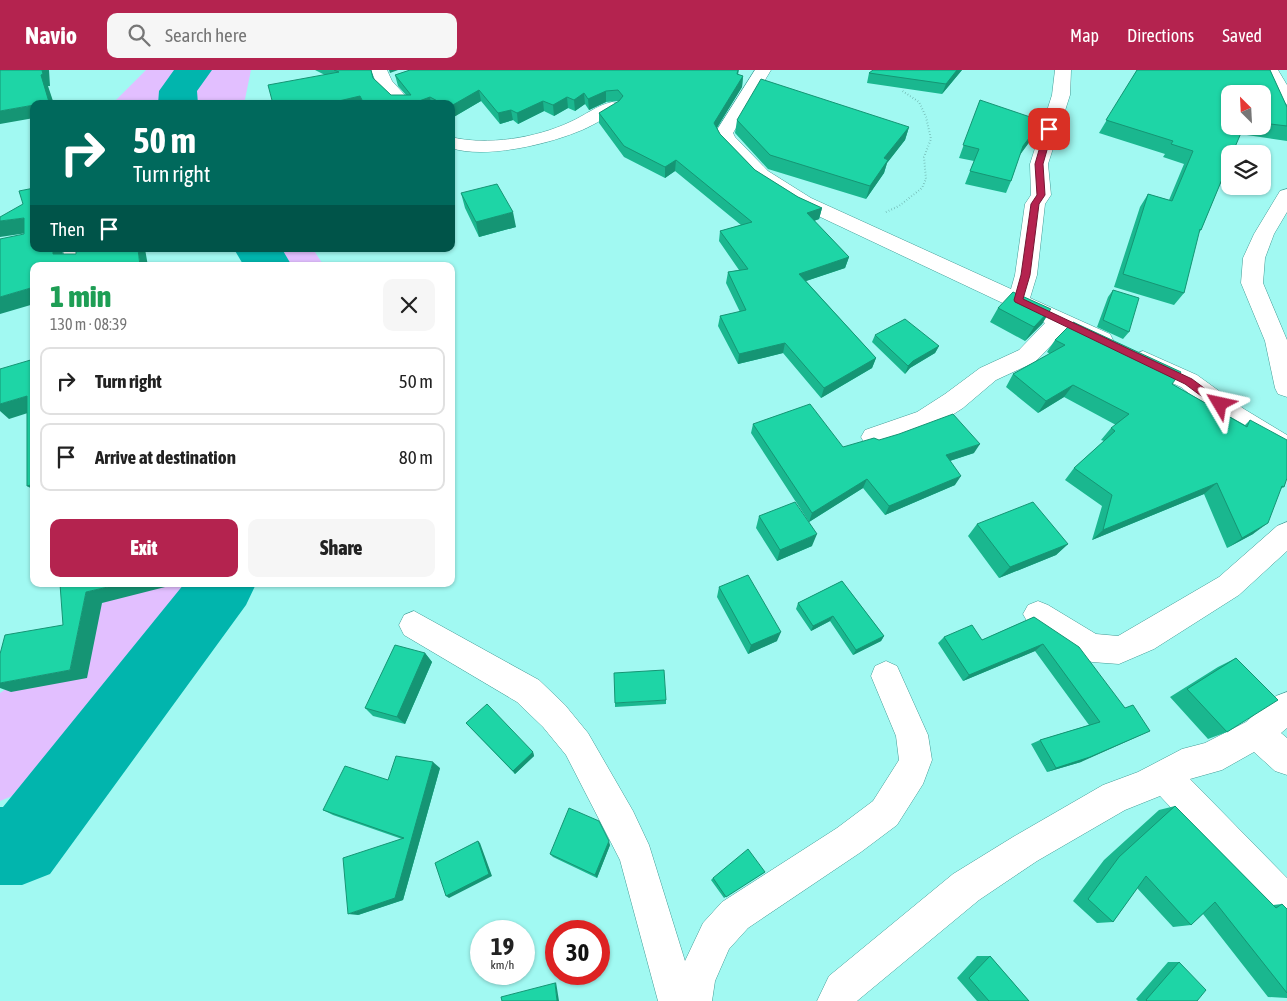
<!DOCTYPE html>
<meta charset="utf-8">
<style>
:root{--surface:#fff;--page:#f6f6f6;--text:#222;--muted:#767676;--line:#e0e0e0;--accent:#b4234f}
body{margin:0;font-family:"Asap Condensed",sans-serif;background:var(--page);color:var(--text);height:100vh;display:flex;flex-direction:column;font-size:19px;white-space:nowrap}
*{box-sizing:border-box;margin:0}
p{font-size:16px;color:var(--muted)}
.icon{flex:none;width:28px;height:28px;fill:none;stroke:currentColor;stroke-width:2;stroke-linecap:round;stroke-linejoin:round}
.map{position:relative;flex:1;overflow:hidden}
.sheet{position:absolute;left:30px;top:192px;width:425px;height:325px;display:flex;flex-direction:column;background:var(--surface);border-radius:10px;box-shadow:0 1px 4px #0004}
.sheet>*{flex:none}
.top-card{position:absolute;left:30px;top:30px;width:425px;height:152px;border-radius:10px;box-shadow:0 1px 4px #0004;background:#00695c;color:#fff;overflow:hidden}
.needle{width:32px;rotate:336deg}
.buttons{position:absolute;left:1221px;top:15px;display:grid;gap:10px}
.buttons a{display:grid;place-items:center;width:50px;height:50px;border-radius:10px;background:var(--surface);box-shadow:0 1px 4px #0004;font-size:25px}
.speed{position:absolute;left:470px;top:850px;display:flex;gap:10px;font-size:25px;font-weight:700;text-align:center}
.speed>*{display:grid;place-content:center;width:65px;height:65px;border-radius:50%;background:var(--surface);box-shadow:0 1px 4px #0004;line-height:1}
.speed small{font-size:12px;font-weight:400}
.speed .limit{border:8px solid #d22;background:#fff;color:#111}
.pin{position:absolute;display:grid;place-items:center;width:42px;height:42px;color:#fff;margin:-21px;border-radius:10px;box-shadow:0 2px 8px #0006}
.me{position:absolute;width:55px;margin:-28px;rotate:306deg;stroke-linejoin:round;filter:drop-shadow(0 0 4px #0008)}
.turn{display:flex;align-items:center;gap:18px;height:105px;padding:0 20px;font-size:22px}
.turn .icon{width:65px;height:65px;stroke-width:2.5}
.turn b{display:block;font-size:35px;line-height:42px}
.then{display:flex;align-items:center;height:48px;padding:0 20px;background:#0003;gap:10px;font-size:19px}
.round{display:grid;place-items:center;flex:none;width:52px;height:52px;border-radius:10px;background:var(--page)}
.head{display:flex;align-items:center;justify-content:space-between;height:85px;padding:0 20px}
h1{font-size:30px;font-weight:800;line-height:38px;color:#1e9e55}
.primary-button{display:flex;gap:10px;margin-top:auto;padding:10px 20px}
.primary-button a{flex:1;height:58px;border-radius:10px;background:var(--accent);color:#fff;font-size:20px;font-weight:800;line-height:58px;text-align:center}
.primary-button a+a{background:var(--page);color:var(--text)}
ul{padding:0;list-style:none}
li{display:flex;align-items:center;gap:15px;height:68px;margin:0 10px 8px;padding:0 10px;border:2px solid var(--line);border-radius:10px}
li div{flex:1}
li b{display:block;font-size:19px}
li em{font-style:normal}
header{display:flex;align-items:center;gap:30px;box-sizing:border-box;height:70px;padding:0 25px;background:var(--accent);color:#fff}
header strong{font-size:24px}
nav{display:flex;gap:28px;margin-inline-start:auto;font-size:18px}
.search{width:350px;height:45px;background:var(--page);display:flex;align-items:center;gap:12px;box-sizing:border-box;padding:0 18px;border-radius:10px;color:var(--muted);font-size:19px}
.map>svg:first-child{display:block}
.green{fill:#e2bfff}
.lines{fill:none;stroke-linecap:round;stroke-linejoin:round}
.river{fill:#01b5ad;fill-rule:evenodd}
.minor-casing{stroke:#439c96;stroke-width:1}
.path{stroke:#64a49f;stroke-width:2;stroke-dasharray:0.5 2.5;stroke-linecap:butt}
.minor{fill:#fff;fill-rule:evenodd}
.wall{fill:#1ab78f;fill-rule:evenodd}
.shaded-wall{fill:#159574}
.building{fill:#1ed5a6;stroke:#159574}
.route{fill:#b4234f;stroke:#751733}
</style>
<header>
<strong>Navio</strong>
<div class="search"><svg class="icon" aria-label="search" viewBox="0 0 24 24"><circle cx="10" cy="10" r="6"/><path d="M15 15l6 6"/></svg>Search here</div>
<nav><a>Map</a><a>Directions</a><a>Saved</a></nav>
</header>
<div class="map">
<svg width="1287" height="931" viewBox="0 0 1287 931">
<rect width="100%" height="100%" fill="#a1f9f2"/>
<!-- green -->
<path class="green" d="M 146,0 L 251,0 L 244,34 L 112,34 Z
M 237,179 L 313,179 L 324,196 L 252,196 Z
M 120,514 L 236,514 L 180,595 L 93,693 L 0,731 L 0,623 L 55,586 Z"/>
<g class="lines">
<!-- river -->
<path class="river" d="M 174,0 L 212,0 L 197,21 L 198,34 L 158,34 L 159,21 Z
M 234,179 L 282,179 L 292,196 L 244,196 Z
M 184,514 L 256,514 L 246,535 L 50,804 L 22,815 L 0,815 L 0,737 L 3,737 Z"/>
<!-- minor casing -->
<g class="minor-casing">
<path id="minor" d="M 371,0 L 387,0 L 392,11 L 413,34 L 394,34 L 378,17 Z
M 755,0 L 771,0 L 733,63 L 735,67 L 768,101 L 811,128 L 1011,219 L 1015,205 L 1025,134 L 1031,125 L 1030,94 L 1052,25 L 1055,0 L 1071,0 L 1070,25 L 1048,94 L 1051,125 L 1045,134 L 1037,205 L 1030,228 L 1110,264 L 1113,270 L 1110,276 C 1094,280 1078,268 1064,262 L 1035,292 L 996,310 L 963,338 L 935,356 L 874,377 L 865,374 L 861,367 L 865,360 L 917,342 L 945,324 L 980,298 L 1019,280 L 1045,253 L 797,136 L 754,109 L 720,73 L 715,63 Z
M 1262,0 L 1278,0 L 1287,15 L 1287,34 L 1281,33 Z
M 612,32 L 618,33 L 621,37 L 618,41 C 604,48 591,57 577,62 C 545,75 484,89 451,78 L 451,67 C 487,76 536,68 570,52 C 584,46 597,35 612,32 Z
M 1287,119 L 1287,142 L 1274,164 L 1265,188 L 1263,213 L 1287,270 L 1287,327 L 1278,324 L 1275,318 L 1265,271 L 1241,213 L 1243,188 L 1254,164 L 1280,121 Z
M 63,179 L 83,179 L 86,196 L 66,196 Z
M 1143,281 L 1197,305 L 1244,339 L 1287,365 L 1287,387 L 1278,384 L 1226,353 L 1181,317 L 1135,296 L 1131,290 L 1135,284 Z
M 1287,452 L 1287,481 L 1239,525 L 1154,579 L 1119,594 L 1092,592 L 1081,588 L 1028,553 L 1023,544 L 1028,535 L 1038,531 L 1048,535 L 1096,564 L 1118,566 L 1219,507 L 1277,456 Z
M 414,541 L 539,610 L 565,635 L 588,663 L 633,741 L 649,775 L 685,891 L 703,853 L 722,832 L 837,758 L 873,731 L 899,690 L 896,666 L 871,606 L 875,596 L 886,591 L 897,596 L 928,665 L 932,690 L 923,714 L 897,755 L 861,782 L 748,858 L 729,879 L 715,911 L 712,931 L 658,931 L 620,790 L 566,685 L 543,657 L 517,632 L 404,565 L 399,555 L 404,545 Z
M 1287,622 L 1287,658 L 1281,663 L 1287,668 L 1287,705 L 1275,701 L 1254,682 L 1222,700 L 1190,709 L 1287,808 L 1287,852 L 1274,847 L 1160,726 L 1125,740 L 1037,791 L 979,830 L 857,931 L 817,931 L 829,906 L 953,804 L 1013,767 L 1103,715 L 1138,702 L 1182,679 L 1205,673 L 1246,652 L 1276,626 Z"/>
</g>
<!-- path -->
<path class="path" d="M 886,142 L 899,136 L 922,118 L 926,109 L 924,87 L 931,69 L 926,47 L 919,32 L 901,20"/>
<!-- minor -->
<use href="#minor" class="minor"/>
</g>
<!-- wall -->
<path class="wall" d="M 315,0 L 371,0 L 373,8 L 391,25 L 406,25 L 398,16 L 395,5 L 410,0 L 739,0 L 738,5 L 743,6 L 742,17 L 717,58 L 720,64 L 755,100 L 798,127 L 822,138 L 819,149 L 814,151 L 849,187 L 845,198 L 806,211 L 876,288 L 872,298 L 821,328 L 783,283 L 738,294 L 718,256 L 720,246 L 740,242 L 726,213 L 728,202 L 739,200 L 719,171 L 720,161 L 741,155 L 675,101 L 665,108 L 624,87 L 599,53 L 599,43 L 619,32 L 618,31 L 606,32 L 589,40 L 585,34 L 575,41 L 568,38 L 554,46 L 544,41 L 518,54 L 513,50 L 500,54 L 481,31 L 452,48 L 451,47 L 451,34 L 273,34 L 325,5 Z
M 873,0 L 962,0 L 942,24 L 867,13 L 869,3 Z
M 1137,0 L 1270,0 L 1287,37 L 1287,71 L 1240,64 L 1232,84 L 1230,84 L 1230,90 L 1201,160 L 1198,164 L 1184,223 L 1174,235 L 1114,217 L 1140,137 L 1148,124 L 1169,130 L 1184,94 L 1163,87 L 1165,84 L 1099,63 ZM 1230,24 L 1262,24 L 1262,56 L 1230,56 Z
M 980,30 L 1036,63 L 1020,84 L 1011,111 L 1006,123 L 965,114 L 974,91 L 959,88 Z
M 737,50 L 909,57 L 905,70 L 887,93 L 884,103 L 866,129 L 768,99 L 735,63 Z
M 461,123 L 516,157 L 479,167 L 465,138 Z
M 1113,220 L 1129,262 L 1123,269 L 1097,257 L 1108,227 Z
M 998,238 L 1051,239 L 1042,254 L 1025,271 L 990,252 Z
M 875,265 L 939,276 L 935,283 L 910,298 L 905,304 L 872,272 Z
M 1055,270 L 1172,314 L 1245,355 L 1250,350 L 1284,417 L 1280,419 L 1253,464 L 1227,478 L 1204,424 L 1092,470 L 1102,436 L 1065,410 L 1074,398 L 1104,371 L 1101,370 L 1111,358 L 1116,355 L 1064,327 L 1038,343 L 1006,317 L 1013,304 L 1050,284 L 1047,282 Z
M 753,354 L 843,377 L 879,370 L 974,383 L 950,391 L 955,415 L 885,445 L 863,418 L 809,452 L 751,363 Z
M 759,446 L 812,476 L 777,491 L 756,458 Z
M 977,454 L 1068,474 L 1056,485 L 999,508 L 968,466 Z
M 842,511 L 884,566 L 881,571 L 853,585 L 830,551 L 811,561 L 796,539 L 798,533 Z
M 719,517 L 777,571 L 748,584 L 717,527 Z
M 1034,547 L 1125,638 L 1081,692 L 1047,702 L 1031,674 L 1040,670 L 1089,655 L 1035,581 L 963,611 L 938,573 L 944,567 L 982,570 Z
M 425,583 L 432,592 L 405,654 L 373,646 L 365,638 Z
M 1236,588 L 1227,662 L 1208,669 L 1170,627 L 1218,597 Z
M 666,630 L 666,634 L 615,637 L 615,633 Z
M 466,653 L 533,682 L 534,686 L 515,704 Z
M 440,698 L 403,830 L 358,845 L 402,769 L 333,745 L 323,740 L 388,710 Z
M 1175,736 L 1273,835 L 1282,834 L 1287,839 L 1287,928 L 1268,927 L 1203,844 L 1191,855 L 1173,857 L 1137,818 L 1113,852 L 1097,853 L 1073,831 L 1104,790 L 1159,740 Z
M 610,775 L 597,808 L 553,787 L 550,784 Z
M 765,802 L 724,828 L 711,810 L 713,808 Z
M 977,886 L 990,886 L 1029,931 L 977,931 L 957,908 Z
M 1168,892 L 1179,892 L 1197,931 L 1138,931 L 1136,929 Z"/>
<!-- shaded-wall -->
<path class="shaded-wall" d="M 42,0 L 49,0 L 50,16 L 48,16 L 54,34 L 39,34 L 41,5 Z
M 389,0 L 398,0 L 390,3 Z
M 957,0 L 962,0 L 942,24 L 946,14 Z
M 743,6 L 742,17 L 713,64 L 714,53 Z
M 479,20 L 481,31 L 452,48 L 451,36 Z
M 606,21 L 606,32 L 589,40 L 588,29 Z
M 584,23 L 585,34 L 575,41 L 574,30 Z
M 360,26 L 363,34 L 326,34 Z
M 430,27 L 431,34 L 411,34 Z
M 567,27 L 568,38 L 554,46 L 553,35 Z
M 543,31 L 544,41 L 518,54 L 517,43 Z
M 34,35 L 34,48 L 0,54 L 0,41 Z
M 511,40 L 513,50 L 500,54 L 498,43 Z
M 1042,51 L 1036,63 L 1017,89 L 1023,76 Z
M 909,57 L 905,70 L 887,93 L 884,103 L 866,129 L 870,116 L 884,88 Z
M 676,90 L 675,101 L 665,108 L 665,97 Z
M 822,138 L 819,149 L 805,154 L 807,143 Z
M 513,142 L 516,157 L 479,167 L 476,152 Z
M 24,148 L 34,162 L 0,167 L 0,151 Z
M 53,179 L 62,179 L 65,196 L 53,184 Z
M 138,179 L 145,179 L 148,196 L 140,196 Z
M 849,187 L 845,198 L 797,214 L 799,204 Z
M 34,217 L 34,234 L 0,244 L 0,227 Z
M 1051,239 L 1042,254 L 1025,271 L 1034,257 Z
M 785,273 L 783,283 L 738,294 L 739,284 Z
M 939,276 L 935,283 L 910,298 L 905,304 L 908,296 L 913,291 Z
M 876,288 L 872,298 L 821,328 L 824,318 Z
M 1073,315 L 1064,327 L 1038,343 L 1046,331 Z
M 27,326 L 34,341 L 9,349 L 0,341 L 0,334 Z
M 980,374 L 974,383 L 940,394 L 946,385 Z
M 961,406 L 955,415 L 885,445 L 889,436 Z
M 867,409 L 863,418 L 809,452 L 812,443 Z
M 1217,413 L 1204,424 L 1092,470 L 1103,460 Z
M 34,414 L 34,420 L 27,416 Z
M 1268,453 L 1253,464 L 1227,478 L 1242,468 Z
M 817,464 L 812,476 L 777,491 L 780,480 Z
M 1068,474 L 1056,485 L 999,508 L 1010,497 Z
M 121,514 L 173,514 L 173,515 L 102,533 L 87,608 L 11,622 L 0,618 L 0,613 L 70,600 L 86,522 Z
M 833,546 L 830,551 L 811,561 L 813,556 Z
M 781,562 L 777,571 L 748,584 L 751,575 Z
M 884,566 L 881,571 L 853,585 L 856,580 Z
M 1043,574 L 1035,581 L 963,611 L 969,605 Z
M 425,583 L 432,592 L 405,654 L 397,647 Z
M 1150,661 L 1081,692 L 1047,702 L 1056,698 Z
M 533,682 L 534,686 L 515,704 L 513,701 Z
M 433,692 L 440,698 L 403,830 L 358,845 L 348,844 L 395,828 Z
M 478,771 L 480,773 L 492,806 L 449,828 L 446,826 Z
M 609,771 L 610,775 L 597,808 L 595,805 Z
M 556,912 L 559,931 L 557,931 L 555,913 Z"/>
<!-- building -->
<path class="building" d="M 0,0 L 42,0 L 43,4 L 41,5 L 49,32 L 39,34 L 34,34 L 34,35 L 0,41 Z
M 334,0 L 371,0 L 373,8 L 391,25 L 411,25 L 395,5 L 410,0 L 738,0 L 737,4 L 743,6 L 714,53 L 720,64 L 755,100 L 798,127 L 822,138 L 807,143 L 849,187 L 799,204 L 876,288 L 824,318 L 785,273 L 739,284 L 720,246 L 746,240 L 728,202 L 748,199 L 720,161 L 752,152 L 676,90 L 665,97 L 624,76 L 599,43 L 619,31 L 623,26 L 618,20 L 606,21 L 588,29 L 584,23 L 574,30 L 567,27 L 553,35 L 543,31 L 517,43 L 511,40 L 498,43 L 479,20 L 451,36 L 451,34 L 443,34 L 430,27 L 411,34 L 364,34 L 360,26 L 326,34 L 273,34 L 268,15 L 339,2 Z
M 873,0 L 957,0 L 946,14 L 869,3 Z
M 1137,0 L 1270,0 L 1287,37 L 1287,56 L 1262,53 L 1262,24 L 1230,24 L 1230,56 L 1244,56 L 1232,84 L 1230,84 L 1230,90 L 1201,160 L 1200,159 L 1184,223 L 1123,204 L 1148,124 L 1172,131 L 1193,81 L 1171,74 L 1173,71 L 1106,50 Z
M 761,9 L 909,57 L 884,88 L 888,90 L 870,116 L 770,85 L 737,50 Z
M 980,30 L 1042,51 L 1023,76 L 1011,111 L 970,101 L 979,79 L 963,75 Z
M 497,114 L 513,142 L 476,152 L 461,123 Z
M 34,118 L 34,179 L 53,179 L 53,184 L 76,184 L 76,179 L 138,179 L 140,196 L 34,196 L 34,217 L 0,227 L 0,169 L 24,164 L 24,148 L 0,151 L 0,147 L 23,134 L 19,121 Z
M 1113,220 L 1139,228 L 1129,262 L 1103,250 Z
M 1013,222 L 1051,239 L 1034,257 L 998,238 Z
M 905,249 L 939,276 L 913,291 L 908,296 L 875,265 Z
M 1073,252 L 1181,302 L 1172,314 L 1247,357 L 1250,350 L 1287,370 L 1287,408 L 1284,417 L 1282,416 L 1268,453 L 1242,468 L 1217,413 L 1103,460 L 1112,425 L 1074,398 L 1115,361 L 1111,358 L 1129,344 L 1073,315 L 1046,331 L 1013,304 L 1065,275 L 1055,270 Z
M 34,289 L 34,414 L 27,416 L 27,326 L 0,334 L 0,299 Z
M 810,334 L 843,377 L 874,368 L 879,370 L 899,364 L 953,344 L 980,374 L 946,385 L 961,406 L 889,436 L 867,409 L 812,443 L 753,354 Z
M 795,432 L 817,464 L 780,480 L 759,446 Z
M 1033,432 L 1068,474 L 1010,497 L 977,454 Z
M 748,505 L 781,562 L 751,575 L 719,517 Z
M 842,511 L 884,566 L 856,580 L 833,546 L 813,556 L 798,533 Z
M 60,514 L 121,514 L 86,522 L 70,600 L 0,613 L 0,584 L 5,565 L 63,555 Z
M 1034,547 L 1079,577 L 1125,638 L 1133,635 L 1150,661 L 1090,687 L 1056,698 L 1040,670 L 1100,652 L 1043,574 L 969,605 L 944,567 L 972,555 L 982,570 Z
M 395,575 L 425,583 L 397,647 L 365,638 Z
M 1236,588 L 1278,630 L 1227,662 L 1187,619 Z
M 664,600 L 666,630 L 615,633 L 614,603 Z
M 487,634 L 533,682 L 513,701 L 466,653 Z
M 396,686 L 433,692 L 395,828 L 348,844 L 343,788 L 404,768 L 323,740 L 345,696 L 388,710 Z
M 1175,736 L 1276,838 L 1282,834 L 1287,839 L 1287,923 L 1215,832 L 1191,855 L 1146,806 L 1113,852 L 1088,829 L 1119,787 Z
M 569,738 L 599,751 L 609,771 L 595,805 L 550,784 Z
M 478,771 L 489,804 L 446,826 L 435,793 Z
M 748,779 L 765,802 L 726,827 L 713,808 Z
M 990,886 L 1029,931 L 989,931 L 969,908 Z
M 1179,892 L 1206,920 L 1197,931 L 1147,931 L 1146,930 Z
M 555,913 L 557,931 L 502,931 L 501,927 Z"/>
<!-- route -->
<path class="route" d="M 1049,57 L 1053,59 L 1043,94 L 1045,125 L 1039,134 L 1030,205 L 1023,229 L 1192,309 L 1223,332 L 1223,337 L 1216,337 L 1185,314 L 1015,232 L 1014,230 L 1021,205 L 1031,134 L 1037,125 L 1035,94 L 1045,59 Z"/>
</svg>
<div class="buttons">
<a><svg class="needle" viewBox="-14 -14 28 28"><path d="M0-13l5 13h-10z" fill="#e53935"/><path d="M0 13l5-13h-10z" fill="#767676"/></svg></a>
<a><svg class="icon" aria-label="layers" viewBox="0 0 24 24"><path d="M12 4l9 5-9 5-9-5zM3 14l9 5 9-5"/></svg></a>
</div>
<div class="speed"><div>19<small>km/h</small></div><div class="limit">30</div></div>
<div class="pin" style="left:1049px;top:59px;background:#d93025"><svg class="icon" aria-label="arrive" viewBox="0 0 24 24"><path d="M6 21V4h12l-3 4 3 4H6"/></svg></div>
<svg class="me" style="left:1220px;top:334px" viewBox="-20 -20 40 40"><path d="M0-17L14 15 0 8-14 15z" fill="#b4234f" stroke="#fff" stroke-width="4"/></svg>
<div class="top-card">
<div class="turn"><svg class="icon" aria-label="right" viewBox="0 0 24 24"><path d="M7 20v-9h11M14 6l5 5-5 5"/></svg><div><b>50 m</b>Turn right</div></div>
<div class="then">Then<svg class="icon" aria-label="arrive" viewBox="0 0 24 24"><path d="M6 21V4h12l-3 4 3 4H6"/></svg></div>
</div>
<section class="sheet">
<div class="head"><div><h1>1 min</h1><p>130 m · 08:39</p></div><a class="round"><svg class="icon" aria-label="close" viewBox="0 0 24 24"><path d="M6 6l12 12M18 6L6 18"/></svg></a></div>
<ul>
<li><svg class="icon" aria-label="right" viewBox="0 0 24 24"><path d="M7 20v-9h11M14 6l5 5-5 5"/></svg><div><b>Turn right</b></div><em>50 m</em></li>
<li><svg class="icon" aria-label="arrive" viewBox="0 0 24 24"><path d="M6 21V4h12l-3 4 3 4H6"/></svg><div><b>Arrive at destination</b></div><em>80 m</em></li>
</ul>
<div class="primary-button"><a>Exit</a><a>Share</a></div>
</section>
</div>
